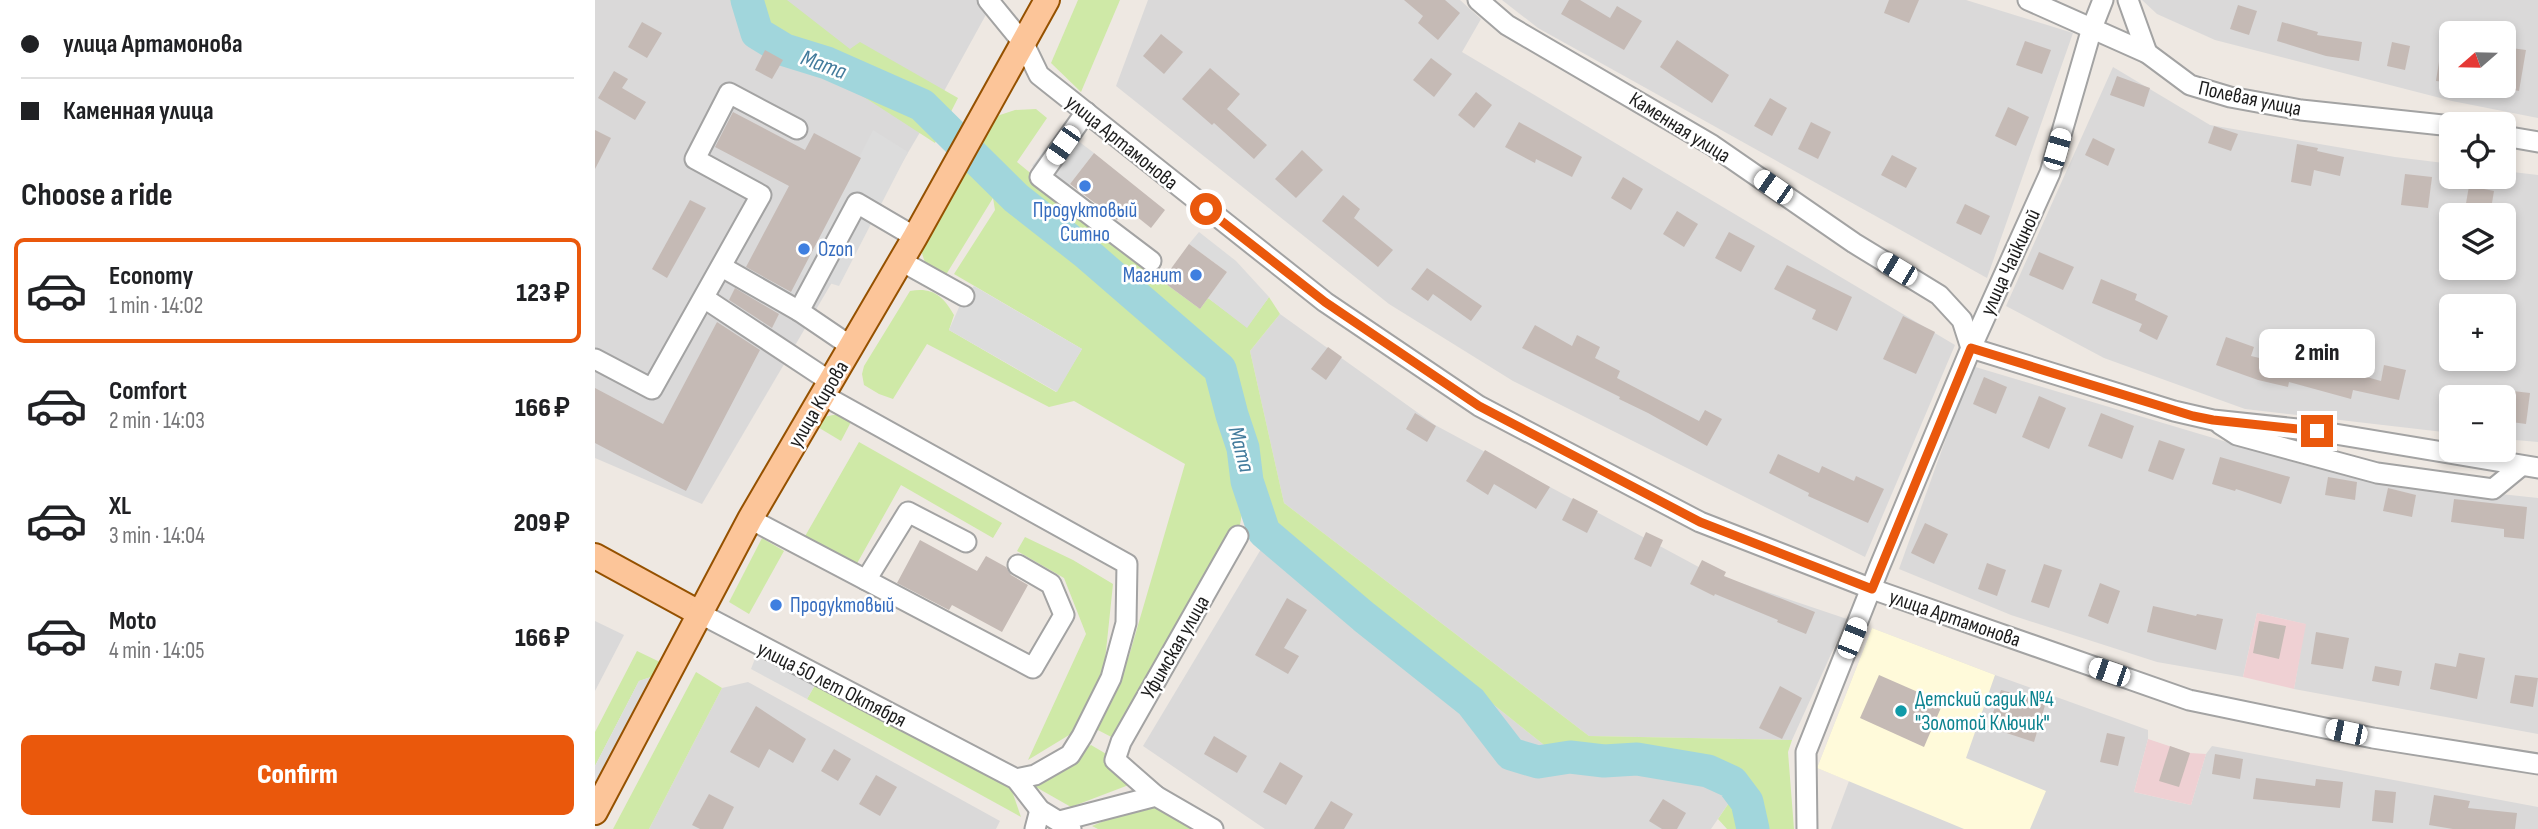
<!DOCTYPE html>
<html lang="en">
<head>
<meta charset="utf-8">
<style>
  body { margin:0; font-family:"Sofia Sans Condensed",sans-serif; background:#f6f6f6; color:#202124; height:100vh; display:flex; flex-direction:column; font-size:26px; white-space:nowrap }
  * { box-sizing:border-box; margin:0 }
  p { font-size:23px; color:#757577 }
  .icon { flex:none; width:38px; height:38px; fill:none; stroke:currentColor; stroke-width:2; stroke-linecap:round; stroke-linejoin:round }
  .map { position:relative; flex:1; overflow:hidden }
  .sheet { display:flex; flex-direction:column; background:#fff; width:595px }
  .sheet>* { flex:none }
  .guide { display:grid; align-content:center; height:154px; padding:0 21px; background:#fff }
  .needle { width:46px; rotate:250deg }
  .controls { position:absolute; left:1844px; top:21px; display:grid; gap:14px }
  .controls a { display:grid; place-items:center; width:77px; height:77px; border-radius:10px; background:#fff; box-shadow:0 4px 10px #0003; font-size:35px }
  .end { position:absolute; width:32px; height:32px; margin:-16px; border:9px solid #ea580c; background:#fff; box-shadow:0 0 0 4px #fff }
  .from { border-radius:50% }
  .bubble { position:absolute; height:49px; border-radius:10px; background:#fff; box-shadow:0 4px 10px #0003; font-size:23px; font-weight:800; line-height:49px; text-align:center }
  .car { position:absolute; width:21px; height:42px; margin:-21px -10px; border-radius:9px; box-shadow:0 0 5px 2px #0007; background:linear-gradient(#fff 24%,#345 0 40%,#fff 0 76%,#345 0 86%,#fff 0) }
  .guide b { display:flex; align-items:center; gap:24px; height:66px; font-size:26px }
  .guide b+b { border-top:2px solid #e0e0e0 }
  .guide i { width:18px; height:18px; background:#202124 }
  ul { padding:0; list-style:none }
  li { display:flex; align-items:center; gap:21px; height:105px; margin:0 14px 10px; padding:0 7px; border:4px solid transparent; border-radius:10px }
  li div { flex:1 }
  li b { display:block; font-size:26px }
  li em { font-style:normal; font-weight:800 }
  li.on { border-color:#ea580c }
  li>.icon { width:63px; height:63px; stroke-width:1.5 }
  h2 { padding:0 21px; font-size:32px; line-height:84px }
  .action { display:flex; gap:14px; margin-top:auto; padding:14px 21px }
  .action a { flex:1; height:80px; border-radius:10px; background:#ea580c; color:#fff; font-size:28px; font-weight:800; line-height:80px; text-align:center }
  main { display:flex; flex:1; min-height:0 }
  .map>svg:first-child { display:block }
  .residential { fill:#dad9d9; fill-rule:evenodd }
  .commercial { fill:#efd0d3 }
  .education { fill:#fffada }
  .grass { fill:#cfe9a7 }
  .parking { fill:#dcdcdc }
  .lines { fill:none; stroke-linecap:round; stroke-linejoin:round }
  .river { stroke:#a1d6dc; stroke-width:33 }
  .building { fill:#c5bab5 }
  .minor-casing { stroke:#a3a3a3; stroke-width:23 }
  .major-casing { stroke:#955100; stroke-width:28 }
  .minor { stroke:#fff; stroke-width:19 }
  .major { stroke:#fcc599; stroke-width:24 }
  .route { stroke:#ea580c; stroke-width:9 }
  .shop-dot { fill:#3f7fe0; stroke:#fff; stroke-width:2.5 }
  .culture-dot { fill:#0f9aa8; stroke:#fff; stroke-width:2.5 }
  .labels { text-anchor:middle; stroke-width:5; stroke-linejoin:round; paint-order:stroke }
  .street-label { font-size:21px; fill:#1c1c1c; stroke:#fff }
  .shop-label { font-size:21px; fill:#366cbe; stroke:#fff; text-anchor:start }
  .culture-label { font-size:21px; fill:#0d838f; stroke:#fff; text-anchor:start }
  .water-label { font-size:23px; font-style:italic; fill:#437b9c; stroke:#fff }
</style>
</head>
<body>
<main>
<section class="sheet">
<div class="guide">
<b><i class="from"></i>улица Артамонова</b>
<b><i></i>Каменная улица</b>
</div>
<h2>Choose a ride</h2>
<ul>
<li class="on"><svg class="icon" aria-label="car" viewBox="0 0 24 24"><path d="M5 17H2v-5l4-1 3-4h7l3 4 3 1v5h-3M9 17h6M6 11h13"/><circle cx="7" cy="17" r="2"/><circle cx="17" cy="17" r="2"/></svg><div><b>Economy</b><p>1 min · 14:02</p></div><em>123 ₽</em></li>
<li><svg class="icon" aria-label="car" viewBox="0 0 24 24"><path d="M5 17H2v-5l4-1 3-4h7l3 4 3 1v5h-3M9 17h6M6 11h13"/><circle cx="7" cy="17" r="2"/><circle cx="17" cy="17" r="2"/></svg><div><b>Comfort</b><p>2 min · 14:03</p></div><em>166 ₽</em></li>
<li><svg class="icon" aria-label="car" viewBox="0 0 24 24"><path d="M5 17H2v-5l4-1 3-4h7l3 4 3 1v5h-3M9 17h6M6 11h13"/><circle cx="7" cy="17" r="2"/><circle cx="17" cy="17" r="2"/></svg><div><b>XL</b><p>3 min · 14:04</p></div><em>209 ₽</em></li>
<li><svg class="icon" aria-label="car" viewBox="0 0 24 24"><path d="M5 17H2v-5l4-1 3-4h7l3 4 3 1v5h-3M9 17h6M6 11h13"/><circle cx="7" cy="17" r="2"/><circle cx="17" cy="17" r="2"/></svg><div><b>Moto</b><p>4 min · 14:05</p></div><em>166 ₽</em></li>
</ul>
<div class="action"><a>Confirm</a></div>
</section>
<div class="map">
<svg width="1943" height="829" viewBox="0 0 1943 829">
  <rect width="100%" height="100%" fill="#eee8e2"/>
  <g class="residential">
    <path d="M 0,0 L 399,0 L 348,93 L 107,504 L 0,458 Z"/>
    <path d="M 553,0 L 865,0 L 886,19 L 867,52 L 1360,345 L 1270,557 L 918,381 L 794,304 L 521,86 Z"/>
    <path d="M 907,0 L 1371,0 L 1478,33 L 1392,278 L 943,28 Z"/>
    <path d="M 1547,0 L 1943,0 L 1943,118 L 1857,101 L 1620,40 L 1562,14 ZM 1857,33 L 1909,33 L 1909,86 L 1857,86 Z"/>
    <path d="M 1518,67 L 1615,125 L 1800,157 L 1857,164 L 1857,177 L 1909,177 L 1909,171 L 1943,175 L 1943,442 L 1909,439 L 1909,397 L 1857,397 L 1857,433 L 1650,409 L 1509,358 L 1411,306 ZM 1857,215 L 1909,215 L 1909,268 L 1857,268 ZM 1857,306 L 1909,306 L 1909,359 L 1857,359 Z"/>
    <path d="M 685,314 L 840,425 L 1113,572 L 1252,619 L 1197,740 L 994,736 L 689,503 L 655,351 Z"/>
    <path d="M 1377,366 L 1709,465 L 1784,481 L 1943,498 L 1943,734 L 1699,689 L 1710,624 L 1662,613 L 1648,677 L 1562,662 L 1416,615 L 1304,569 Z"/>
    <path d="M 678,529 L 973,764 L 1116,778 L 1140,794 L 1116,829 L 670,829 L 548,746 Z"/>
    <path d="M 0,621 L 29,635 L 0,691 Z"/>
    <path d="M 1277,628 L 1400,675 L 1553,730 L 1553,739 L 1539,792 L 1596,805 L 1611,754 L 1617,746 L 1943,807 L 1943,829 L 1236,829 L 1254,781 L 1222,768 Z"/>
    <path d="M 153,682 L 405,821 L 401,829 L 54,829 L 127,688 Z"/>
  </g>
  <g class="commercial">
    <path d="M 1662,613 L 1711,624 L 1699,689 L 1648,677 Z"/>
    <path d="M 1553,739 L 1595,753 L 1611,754 L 1596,805 L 1539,792 Z"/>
  </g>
  <path class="education" d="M 1277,628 L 1400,675 L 1371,758 L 1451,791 L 1435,829 L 1369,829 L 1222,768 Z"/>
  <g class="grass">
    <path d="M 135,0 L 192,0 L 255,49 L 265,42 L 363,98 L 340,143 L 153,22 Z"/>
    <path d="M 483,0 L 525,0 L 486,92 L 456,63 Z"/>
    <path d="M 441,109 L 452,118 L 422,162 L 567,281 L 605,309 L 613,298 L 652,327 L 674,297 L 685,314 L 655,351 L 689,503 L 994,736 L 1197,740 L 1193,752 L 1199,829 L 1132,829 L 1123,819 L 1140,794 L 1116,778 L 973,764 L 678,529 L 648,508 L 643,536 L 526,742 L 499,728 L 534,656 L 590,464 L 479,401 L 454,407 L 332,344 L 298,399 L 284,394 L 269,385 L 267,374 L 269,366 L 315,291 C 338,287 348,296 359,315 L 354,330 L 461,392 L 487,349 L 359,274 L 400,210 L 398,198 L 349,278 L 331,266 L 325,247 L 402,116 L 420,110 Z"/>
    <path d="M 238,415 L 246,415 L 257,420 L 246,441 L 221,426 L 229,417 Z"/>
    <path d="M 264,442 L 407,523 L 398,538 L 306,485 L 260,567 L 209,538 Z"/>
    <path d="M 430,537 L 478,560 L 518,584 L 509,670 L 479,732 L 433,760 L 491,634 L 469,578 L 422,551 Z"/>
    <path d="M 167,538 L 189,551 L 154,614 L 134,602 Z"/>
    <path d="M 42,651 L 67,663 L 59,676 L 44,681 L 0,766 L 0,732 Z"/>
    <path d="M 101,672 L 127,688 L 54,829 L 18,829 Z"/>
    <path d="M 220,685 L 416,788 L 426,817 L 212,699 Z"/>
    <path d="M 496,745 L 552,778 L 476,807 L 439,786 Z"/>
    <path d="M 573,794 L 625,829 L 503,829 L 497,826 Z"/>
  </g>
  <g class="parking">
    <path d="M 466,128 L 499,153 L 469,192 L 437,166 Z"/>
    <path d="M 278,130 L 313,152 L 244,286 L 205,274 Z"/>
    <path d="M 604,232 L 641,261 L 674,297 L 652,328 L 613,298 L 632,272 L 594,244 Z"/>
    <path d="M 379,286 L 487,349 L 462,392 L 354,330 L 369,296 Z"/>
    <path d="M 161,656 L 220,685 L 212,699 L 156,669 Z"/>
    <path d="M 59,676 L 0,787 L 0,766 L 44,681 Z"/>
  </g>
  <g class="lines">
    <path class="river" d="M 152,0 L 162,33 L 190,50 L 232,63 L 327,105 L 421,198 L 491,253 L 625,369 L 637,415 L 648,448 L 652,481 L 669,532 L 769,617 L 876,702 L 916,754 L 943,762 L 975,757 L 1009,761 L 1042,759 L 1113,771 L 1137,782 L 1152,802 L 1158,829"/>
  </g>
  <g class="building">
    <path d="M 809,0 L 850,0 L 865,13 L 843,40 L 823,23 L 828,16 Z"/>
    <path d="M 974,0 L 985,0 L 1015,18 L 1022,6 L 1047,21 L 1029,50 L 966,14 Z"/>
    <path d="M 1294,0 L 1324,0 L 1314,23 L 1289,13 Z"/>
    <path d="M 1643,5 L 1662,11 L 1654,35 L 1635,29 Z"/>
    <path d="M 47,22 L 67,33 L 52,58 L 33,47 Z"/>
    <path d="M 1687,22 L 1723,32 L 1722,35 L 1767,42 L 1764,61 L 1731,56 L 1682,41 Z"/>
    <path d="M 566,34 L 588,52 L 569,74 L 548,56 Z"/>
    <path d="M 1848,36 L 1857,36 L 1857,83 L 1841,81 Z"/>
    <path d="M 1082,40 L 1134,75 L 1117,103 L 1065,67 Z"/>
    <path d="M 1430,41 L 1456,50 L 1447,74 L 1421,65 Z"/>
    <path d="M 1797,42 L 1815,46 L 1810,70 L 1792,66 Z"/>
    <path d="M 1909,47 L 1931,50 L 1924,91 L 1909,88 Z"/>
    <path d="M 170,50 L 188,60 L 177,79 L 160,70 Z"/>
    <path d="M 836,58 L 857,74 L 839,97 L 818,80 Z"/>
    <path d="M 615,68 L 645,94 L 632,109 L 672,145 L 659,159 L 619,123 L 617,125 L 587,99 Z"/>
    <path d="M 19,71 L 33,79 L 27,88 L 51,102 L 40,120 L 3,98 Z"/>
    <path d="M 1522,76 L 1555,88 L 1549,107 L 1515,95 Z"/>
    <path d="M 881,92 L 897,105 L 879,128 L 863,115 Z"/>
    <path d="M 1175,98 L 1192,108 L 1177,136 L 1159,126 Z"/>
    <path d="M 1413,107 L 1434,117 L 1421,146 L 1400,136 Z"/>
    <path d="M 138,112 L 210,150 L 219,133 L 266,158 L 196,292 L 151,267 L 194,186 L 120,147 Z"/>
    <path d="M 924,122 L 987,157 L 977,177 L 941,159 L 940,163 L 910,147 Z"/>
    <path d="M 1216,122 L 1236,132 L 1223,159 L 1203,149 Z"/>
    <path d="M 1619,126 L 1643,134 L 1636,151 L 1613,143 Z"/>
    <path d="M 0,130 L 16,138 L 0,169 Z"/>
    <path d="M 1498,138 L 1520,149 L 1513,166 L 1490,155 Z"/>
    <path d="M 1702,144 L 1723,148 L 1722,151 L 1749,157 L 1745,176 L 1719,170 L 1716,186 L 1696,182 Z"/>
    <path d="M 707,150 L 728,170 L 701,198 L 680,179 Z"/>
    <path d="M 499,153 L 570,210 L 556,228 L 531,208 L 522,220 L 475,184 Z"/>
    <path d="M 1297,155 L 1322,168 L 1311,188 L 1286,175 Z"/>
    <path d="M 1810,174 L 1837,177 L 1833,208 L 1806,205 Z"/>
    <path d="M 1028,177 L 1048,189 L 1036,210 L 1016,198 Z"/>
    <path d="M 1874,186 L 1899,191 L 1895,215 L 1869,215 Z"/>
    <path d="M 748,195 L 765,209 L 759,218 L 798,250 L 783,267 L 727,221 Z"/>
    <path d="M 95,200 L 111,208 L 72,278 L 57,269 Z"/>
    <path d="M 1370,204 L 1395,216 L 1386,235 L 1361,223 Z"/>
    <path d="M 1082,211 L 1103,224 L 1089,247 L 1068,234 Z"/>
    <path d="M 1134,232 L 1160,246 L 1146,272 L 1120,258 Z"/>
    <path d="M 594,244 L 632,272 L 605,309 L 567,281 Z"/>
    <path d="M 1444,252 L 1479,267 L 1468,290 L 1434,275 Z"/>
    <path d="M 1192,265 L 1257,297 L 1242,331 L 1217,319 L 1221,310 L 1179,289 Z"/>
    <path d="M 832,268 L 887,306 L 876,321 L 838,294 L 833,301 L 816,289 Z"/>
    <path d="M 1506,279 L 1542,294 L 1540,300 L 1573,316 L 1562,340 L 1544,331 L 1547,324 L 1497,303 Z"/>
    <path d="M 140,288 L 184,314 L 177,328 L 134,300 Z"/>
    <path d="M 1308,316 L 1340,332 L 1321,374 L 1288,359 Z"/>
    <path d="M 122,322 L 165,350 L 91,491 L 0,443 L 0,388 L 68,424 Z"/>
    <path d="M 940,325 L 977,346 L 982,335 L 1005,347 L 1000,358 L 1025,371 L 1022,378 L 1104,421 L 1110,410 L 1127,419 L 1112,446 L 1053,413 L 1024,399 L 1025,397 L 927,348 Z"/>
    <path d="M 1631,337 L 1659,347 L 1656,356 L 1723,372 L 1725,364 L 1786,381 L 1789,365 L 1811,370 L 1804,400 L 1758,390 L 1756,399 L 1694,382 L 1693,387 L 1663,380 L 1621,365 Z"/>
    <path d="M 733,347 L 747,357 L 731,380 L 716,369 Z"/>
    <path d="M 1389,377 L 1412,387 L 1401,414 L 1378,404 Z"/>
    <path d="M 1909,390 L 1935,393 L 1931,424 L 1909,421 Z"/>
    <path d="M 1444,396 L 1471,408 L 1454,449 L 1427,437 Z"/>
    <path d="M 820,413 L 841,426 L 832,442 L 811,429 Z"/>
    <path d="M 1506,413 L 1539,426 L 1527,459 L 1493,446 Z"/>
    <path d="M 1564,440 L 1590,449 L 1578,480 L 1553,471 Z"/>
    <path d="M 890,450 L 955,487 L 941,509 L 899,484 L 893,495 L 871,481 Z"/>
    <path d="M 1183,454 L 1224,473 L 1227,466 L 1259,481 L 1261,476 L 1289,489 L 1273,523 L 1213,496 L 1214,493 L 1174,473 Z"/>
    <path d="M 1625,457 L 1695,477 L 1686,504 L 1641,489 L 1640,491 L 1617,484 Z"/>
    <path d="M 1733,477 L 1762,482 L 1760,500 L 1730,495 Z"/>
    <path d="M 1793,488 L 1821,495 L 1817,517 L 1788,511 Z"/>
    <path d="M 978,498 L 1003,511 L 992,533 L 967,520 Z"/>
    <path d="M 1859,499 L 1932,507 L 1929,539 L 1909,537 L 1909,529 L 1856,522 Z"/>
    <path d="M 1330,523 L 1353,534 L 1339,564 L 1316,553 Z"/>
    <path d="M 1051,532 L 1068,540 L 1056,567 L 1039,559 Z"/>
    <path d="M 325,540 L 382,571 L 391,556 L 411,567 L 416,575 L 433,585 L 407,632 L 357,605 L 354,610 L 302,583 Z"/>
    <path d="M 1107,560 L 1131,572 L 1129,576 L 1220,612 L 1211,634 L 1182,622 L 1183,620 L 1120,594 L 1119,596 L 1095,584 Z"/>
    <path d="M 1392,563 L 1411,570 L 1402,596 L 1383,589 Z"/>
    <path d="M 1449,564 L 1467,570 L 1454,608 L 1436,602 Z"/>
    <path d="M 1505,583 L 1525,591 L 1513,624 L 1493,616 Z"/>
    <path d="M 692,598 L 712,610 L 689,648 L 704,656 L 693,674 L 660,655 Z"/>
    <path d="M 1558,606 L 1601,616 L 1602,614 L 1628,619 L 1621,650 L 1552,632 Z"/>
    <path d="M 1664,621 L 1691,626 L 1684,659 L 1658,653 Z"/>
    <path d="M 1721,632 L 1754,638 L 1748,669 L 1716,664 Z"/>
    <path d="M 1864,653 L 1890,658 L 1882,699 L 1835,689 L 1840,663 L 1861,667 Z"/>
    <path d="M 1780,666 L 1807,671 L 1804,686 L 1777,681 Z"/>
    <path d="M 1284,675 L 1348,703 L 1329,747 L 1265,718 Z"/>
    <path d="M 1920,675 L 1943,678 L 1938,707 L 1915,703 Z"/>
    <path d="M 1185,686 L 1207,698 L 1187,739 L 1164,728 Z"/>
    <path d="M 1406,690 L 1451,702 L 1439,742 L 1393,727 Z"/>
    <path d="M 161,706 L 211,739 L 198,763 L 174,749 L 164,768 L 135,752 Z"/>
    <path d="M 1512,733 L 1530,737 L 1523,766 L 1505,762 Z"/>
    <path d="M 619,736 L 652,756 L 642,773 L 609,754 Z"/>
    <path d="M 1575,746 L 1595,753 L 1584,787 L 1564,781 Z"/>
    <path d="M 239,749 L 256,759 L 243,781 L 226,771 Z"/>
    <path d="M 1620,754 L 1648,759 L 1645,779 L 1617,774 Z"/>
    <path d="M 685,762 L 708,776 L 691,805 L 668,792 Z"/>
    <path d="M 281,775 L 302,787 L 285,816 L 264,804 Z"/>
    <path d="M 1661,778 L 1720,786 L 1721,779 L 1748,782 L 1745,808 L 1658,799 Z"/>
    <path d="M 1780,790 L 1801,792 L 1798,823 L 1777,821 Z"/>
    <path d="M 114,794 L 139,807 L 128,829 L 105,829 L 97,825 Z"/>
    <path d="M 1839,795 L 1875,801 L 1873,808 L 1922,813 L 1920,829 L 1858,829 L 1834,825 Z"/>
    <path d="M 1068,799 L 1091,813 L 1082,829 L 1067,829 L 1054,821 Z"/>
    <path d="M 736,801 L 758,814 L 749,829 L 719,829 Z"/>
  </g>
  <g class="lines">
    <g class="minor-casing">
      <g id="minor">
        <path d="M 393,0 L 429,44 L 444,75 L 730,302 L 884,406 L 1105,522 L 1277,589 L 1594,700 L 1778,738 L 1943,764"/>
        <path d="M 883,0 L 912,25 L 1117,145 L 1259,243 L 1344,295 L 1367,320 L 1376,348 L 1579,411 L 1618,420 L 1722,431 L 1943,468"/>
        <path d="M 1433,0 L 1552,53 L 1595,85 L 1635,97 L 1706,110 L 1857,126"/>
        <path d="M 1533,0 L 1552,53"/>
        <path d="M 491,112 L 445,177 L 556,261"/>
        <path d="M 1909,136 L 1943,142"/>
        <path d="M 306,261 L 369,296"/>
        <path d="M 127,267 L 204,311 L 257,347"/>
        <path d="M 109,298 L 236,382"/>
        <path d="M 204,311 L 262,203 L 320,237"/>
        <path d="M 0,359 L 57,389 L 166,195 L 100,159 L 134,93 L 202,129"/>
        <path d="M 228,395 L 532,564 L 531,623 L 516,678 L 487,736 L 475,755 L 440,775 L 421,779"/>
        <path d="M 1625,424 L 1642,435 L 1782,473 L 1898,489 L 1926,466"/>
        <path d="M 155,519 L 438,668 L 469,615 L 456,584 L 423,565"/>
        <path d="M 271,580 L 313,512 L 371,542"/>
        <path d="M 104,613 L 421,779 L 445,810 L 476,829"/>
        <path d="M 561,796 L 520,760 L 526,742 L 643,536"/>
        <path d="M 465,821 L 561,796 L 618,829"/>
        <path d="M 440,829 L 445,810"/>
        <path d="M 1212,829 L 1211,752 L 1284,568 L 1376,348 L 1455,173 L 1497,28 L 1508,0"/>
      </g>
    </g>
    <g class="major-casing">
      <g id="major">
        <path d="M 0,556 L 104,613"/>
        <path d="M 0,812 L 155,519 L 320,237 L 452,0"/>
      </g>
    </g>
    <use href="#minor" class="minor"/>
    <use href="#major" class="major"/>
  </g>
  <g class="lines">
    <path class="route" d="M 611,209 L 730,302 L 884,406 L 1105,522 L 1277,589 L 1376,348 L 1598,416 L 1618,420 L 1722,431"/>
  </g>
  <g class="shop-dot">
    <circle cx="490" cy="186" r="7"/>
    <circle cx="209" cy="249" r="7"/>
    <circle cx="601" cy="275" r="7"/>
    <circle cx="181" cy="605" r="7"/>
  </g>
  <circle class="culture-dot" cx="1306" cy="711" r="7"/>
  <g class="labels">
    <g class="street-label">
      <text transform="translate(1655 98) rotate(12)" y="7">Полевая улица</text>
      <text transform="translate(1085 127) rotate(32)" y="7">Каменная улица</text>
      <text transform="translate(527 142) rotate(39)" y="7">улица Артамонова</text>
      <text transform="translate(1415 262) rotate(-65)" y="7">улица Чайкиной</text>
      <text transform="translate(223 404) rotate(-59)" y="7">улица Кирова</text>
      <text transform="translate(1360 618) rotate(19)" y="7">улица Артамонова</text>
      <text transform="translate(580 647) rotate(-60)" y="7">Уфимская улица</text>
      <text transform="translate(237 684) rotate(27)" y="7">улица 50 лет Октября</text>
    </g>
    <g class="shop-label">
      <text x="490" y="217" text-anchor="middle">Продуктовый<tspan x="490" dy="24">Ситно</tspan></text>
      <text x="223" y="256">Ozon</text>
      <text x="587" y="282" text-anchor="end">Магнит</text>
      <text x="195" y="612">Продуктовый</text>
    </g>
    <g class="culture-label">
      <text x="1320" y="706">Детский садик №4<tspan x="1320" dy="24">"Золотой Ключик"</tspan></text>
    </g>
    <g class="water-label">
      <text transform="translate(229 64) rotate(20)" y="8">Мата</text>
      <text transform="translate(647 449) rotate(75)" y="8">Мата</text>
    </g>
  </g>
</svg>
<div class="controls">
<a><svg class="needle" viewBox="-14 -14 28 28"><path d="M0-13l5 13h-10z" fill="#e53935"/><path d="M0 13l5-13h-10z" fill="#757577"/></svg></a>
<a><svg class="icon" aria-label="locate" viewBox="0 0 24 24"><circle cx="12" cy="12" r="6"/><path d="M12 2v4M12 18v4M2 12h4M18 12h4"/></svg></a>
<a><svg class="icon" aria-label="layers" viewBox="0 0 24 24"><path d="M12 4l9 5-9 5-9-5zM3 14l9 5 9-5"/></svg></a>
<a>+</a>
<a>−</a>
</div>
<i class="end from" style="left:611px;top:209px"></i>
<i class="end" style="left:1722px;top:431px"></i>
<div class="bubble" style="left:1664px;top:329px;width:116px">2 min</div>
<i class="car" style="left:468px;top:145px;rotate:215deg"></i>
<i class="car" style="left:1462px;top:149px;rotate:16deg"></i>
<i class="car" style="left:1178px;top:187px;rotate:305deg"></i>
<i class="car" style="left:1302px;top:269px;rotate:301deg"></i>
<i class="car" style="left:1257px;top:638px;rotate:22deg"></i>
<i class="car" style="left:1514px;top:672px;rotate:289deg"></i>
<i class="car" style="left:1751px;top:732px;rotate:282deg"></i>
</div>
</main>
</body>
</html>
